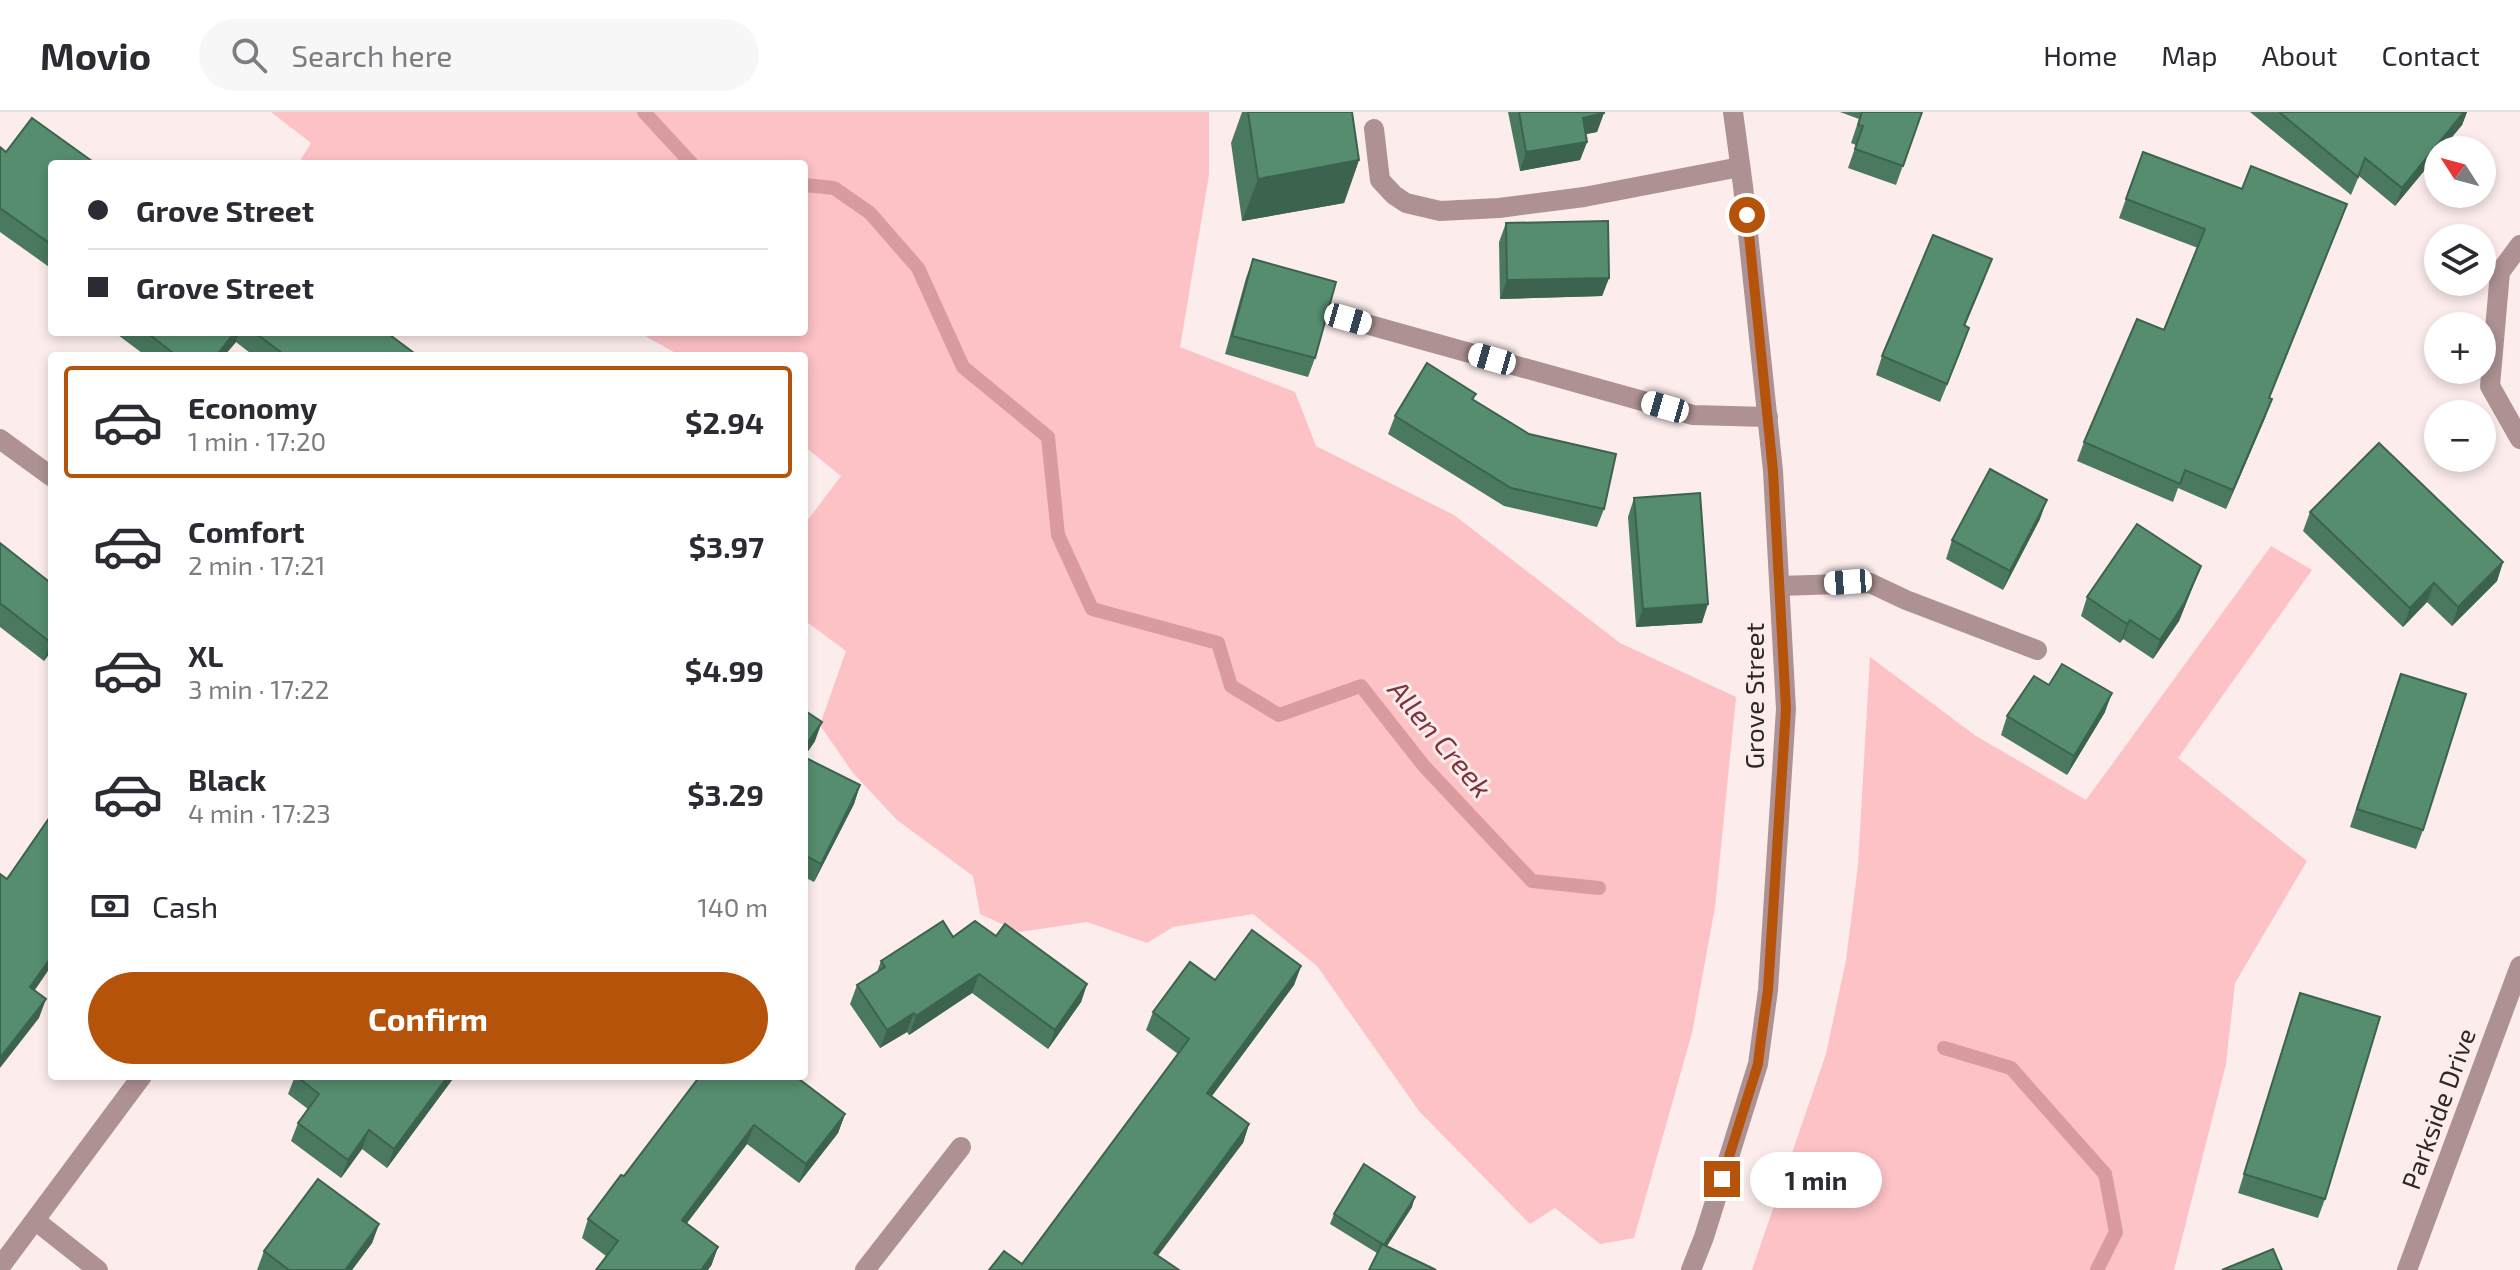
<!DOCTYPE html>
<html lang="en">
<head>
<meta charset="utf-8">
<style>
  body { margin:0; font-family:"Exo 2",sans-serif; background:#f7f7f7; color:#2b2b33; height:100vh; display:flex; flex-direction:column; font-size:30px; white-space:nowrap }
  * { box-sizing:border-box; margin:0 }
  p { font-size:26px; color:#7c7c81 }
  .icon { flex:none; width:44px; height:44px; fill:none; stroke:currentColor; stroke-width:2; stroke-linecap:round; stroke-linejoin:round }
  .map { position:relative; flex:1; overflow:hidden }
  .panel { position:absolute; left:48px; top:240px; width:760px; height:728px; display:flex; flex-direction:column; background:#fff; border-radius:8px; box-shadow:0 4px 12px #0003 }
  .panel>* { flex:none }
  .guide { position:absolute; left:48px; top:48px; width:760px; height:176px; border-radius:8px; box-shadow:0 4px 12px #0003; display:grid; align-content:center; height:176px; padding:0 40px; background:#fff }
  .needle { width:52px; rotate:306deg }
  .tools { position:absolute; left:2424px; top:24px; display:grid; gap:16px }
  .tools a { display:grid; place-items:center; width:72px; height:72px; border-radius:50%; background:#fff; box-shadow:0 4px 12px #0003; font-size:40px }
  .end { position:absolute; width:36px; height:36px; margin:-18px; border:10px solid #b45309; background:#fff; box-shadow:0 0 0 4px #fff }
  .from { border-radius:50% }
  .bubble { position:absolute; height:56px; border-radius:28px; background:#fff; box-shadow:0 4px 12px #0003; font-size:26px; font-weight:700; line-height:56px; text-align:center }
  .car { position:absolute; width:24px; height:48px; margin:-24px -12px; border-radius:10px; box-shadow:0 0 6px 2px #0007; background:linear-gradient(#fff 24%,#345 0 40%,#fff 0 76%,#345 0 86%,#fff 0) }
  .guide b { display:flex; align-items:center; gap:28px; height:76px; font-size:30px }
  .guide b+b { border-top:2px solid #e1e1e2 }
  .guide i { width:20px; height:20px; background:#2b2b33 }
  ul { padding:14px 0 0; list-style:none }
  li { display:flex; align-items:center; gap:24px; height:112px; margin:0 16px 12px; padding:0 24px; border:4px solid transparent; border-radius:8px }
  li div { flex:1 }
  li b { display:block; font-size:30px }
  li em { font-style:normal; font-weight:700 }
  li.active { border-color:#b45309 }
  li>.icon { width:72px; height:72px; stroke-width:1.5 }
  .pay { display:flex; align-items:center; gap:20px; height:88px; padding:0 40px; font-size:30px }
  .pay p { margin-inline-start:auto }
  .action { display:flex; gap:16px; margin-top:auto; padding:16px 40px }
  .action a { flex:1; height:92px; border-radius:48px; background:#b45309; color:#fff; font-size:32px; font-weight:700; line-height:92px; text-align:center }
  header { display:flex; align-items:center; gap:48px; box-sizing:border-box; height:112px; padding:0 40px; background:#fff; border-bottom:2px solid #e1e1e2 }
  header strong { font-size:38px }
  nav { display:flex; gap:44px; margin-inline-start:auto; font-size:28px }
  .search { width:560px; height:72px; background:#f7f7f7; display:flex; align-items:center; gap:20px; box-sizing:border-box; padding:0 28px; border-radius:44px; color:#7c7c81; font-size:30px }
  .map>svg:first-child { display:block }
  .green { fill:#fcc2c6 }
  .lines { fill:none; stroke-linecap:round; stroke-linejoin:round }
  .stream { stroke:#d99b9f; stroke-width:14 }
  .minor { stroke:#ad9193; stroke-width:20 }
  .wall { fill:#4a795f }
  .shaded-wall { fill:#3c634e }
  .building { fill:#568d6f; stroke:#3c634e; stroke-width:2 }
  .route { stroke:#b45309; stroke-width:10 }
  .labels { text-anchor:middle; stroke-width:6; stroke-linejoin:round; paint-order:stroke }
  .street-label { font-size:26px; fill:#2d2727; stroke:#fcecec }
  .water-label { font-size:28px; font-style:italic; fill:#7e333d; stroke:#fcecec }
</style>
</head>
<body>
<header>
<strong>Movio</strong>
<div class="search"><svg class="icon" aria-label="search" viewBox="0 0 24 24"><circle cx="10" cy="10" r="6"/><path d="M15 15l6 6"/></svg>Search here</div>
<nav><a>Home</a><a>Map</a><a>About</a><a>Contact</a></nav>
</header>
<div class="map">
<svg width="2520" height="1158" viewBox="0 0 2520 1158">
  <rect width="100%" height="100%" fill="#fcecec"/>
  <g class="green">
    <path d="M 271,0 L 1209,0 L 1209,63 L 1180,235 L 1295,280 L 1316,334 L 1454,403 L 1620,531 L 1736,585 L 1715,795 L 1692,921 L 1634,1126 L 1600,1132 L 1555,1096 L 1530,1112 L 1419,999 L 1317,854 L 1253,802 L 1173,815 L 1147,831 L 1087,810 L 1019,820 L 980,802 L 973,764 L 897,708 L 853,661 L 820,613 L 846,539 L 804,508 L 804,413 L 841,364 L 804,334 L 804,244 L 681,244 L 638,220 L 804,220 L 804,52 L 298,52 L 311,31 Z"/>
    <path d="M 2271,434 L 2312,458 L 2178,646 L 2307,749 L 2235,871 L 2226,952 L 2174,1158 L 1752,1158 L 1826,942 L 1846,848 L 1858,753 L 1870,545 L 1976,624 L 2086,688 Z"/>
  </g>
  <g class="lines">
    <g class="stream">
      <path d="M 644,0 L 692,52"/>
      <path d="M 804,73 L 834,76 L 870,101 L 918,156 L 963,255 L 1048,325 L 1058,423 L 1092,497 L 1218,531 L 1231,574 L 1279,603 L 1361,574 L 1424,654 L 1532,769 L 1599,776"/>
      <path d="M 1944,936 L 2011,956 L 2105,1062 L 2116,1120 L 2097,1158"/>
    </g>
    <g class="minor">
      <path d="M 1374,17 L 1380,68 L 1394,83 L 1406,91 L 1440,99 L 1499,96 L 1584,85 L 1740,55"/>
      <path d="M 2520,133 L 2500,160 L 2490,274 L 2520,327"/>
      <path d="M 1348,207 L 1693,303 L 1768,305"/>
      <path d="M 0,327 L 52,365"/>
      <path d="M 1780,474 L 1870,471 L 1906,488 L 2037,538"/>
      <path d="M 36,1109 L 98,1158"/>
      <path d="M 0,1155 L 142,964"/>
      <path d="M 865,1158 L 961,1035"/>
      <path d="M 1691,1158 L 1704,1125 L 1758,952 L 1768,878 L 1786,597 L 1773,359 L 1743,74 L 1733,0"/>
      <path d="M 2407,1158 L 2520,854"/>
    </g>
  </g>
  <g class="wall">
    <path d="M 1242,0 L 1352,0 L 1359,48 L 1344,91 L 1242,109 L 1231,31 Z"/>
    <path d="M 1508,0 L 1605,0 L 1604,0 L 1597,20 L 1586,22 L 1587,30 L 1580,48 L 1520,59 Z"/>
    <path d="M 1840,0 L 1922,0 L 1896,73 L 1848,56 L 1856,33 L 1851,31 L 1859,7 Z"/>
    <path d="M 2250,0 L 2467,0 L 2462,13 L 2395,94 L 2359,64 L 2351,83 Z"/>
    <path d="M 0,35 L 6,40 L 52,52 L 52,157 L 0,120 Z"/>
    <path d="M 2143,40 L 2242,77 L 2347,92 L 2269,286 L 2272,287 L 2265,306 L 2226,397 L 2178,376 L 2173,390 L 2077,349 L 2084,330 L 2164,218 L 2198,136 L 2119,106 Z"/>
    <path d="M 1506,111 L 1609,166 L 1602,184 L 1500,187 L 1499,130 Z"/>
    <path d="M 1253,147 L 1315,246 L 1308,265 L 1225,242 L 1246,166 Z"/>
    <path d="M 1985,166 L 1965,214 L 1963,234 L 1940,290 L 1876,263 L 1882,244 Z"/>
    <path d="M 114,220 L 386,220 L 418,244 L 254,244 L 236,230 L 224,244 L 146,244 Z"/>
    <path d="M 1476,282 L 1473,288 L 1604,397 L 1597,415 L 1504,394 L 1388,322 L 1395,304 Z"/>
    <path d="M 1634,386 L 1702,511 L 1636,515 L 1628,405 Z"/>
    <path d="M 2310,400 L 2503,450 L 2497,469 L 2452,514 L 2427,490 L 2403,515 L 2303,419 Z"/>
    <path d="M 2040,407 L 2003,478 L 1946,447 L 1952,428 Z"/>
    <path d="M 0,431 L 52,472 L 52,538 L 44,549 L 0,515 Z"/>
    <path d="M 2201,454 L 2179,509 L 2153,547 L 2123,527 L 2120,531 L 2081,504 L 2087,485 Z"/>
    <path d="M 2400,562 L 2423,718 L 2416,737 L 2350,715 Z"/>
    <path d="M 2049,573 L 2105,600 L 2067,663 L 2001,623 L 2007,604 Z"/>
    <path d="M 804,598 L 815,629 L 804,645 L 860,673 L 854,692 L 814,770 L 804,765 Z"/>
    <path d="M 996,824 L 1087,872 L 1081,890 L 1048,937 L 972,881 L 909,923 L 907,920 L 880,936 L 850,892 L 857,873 L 877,860 L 881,849 L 953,825 Z"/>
    <path d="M 1301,854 L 1294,873 L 1212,984 L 1249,1012 L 1243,1031 L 1022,1152 L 1178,942 L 1146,918 L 1153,900 L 1215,868 Z"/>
    <path d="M 2300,881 L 2325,1087 L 2318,1106 L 2238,1081 Z"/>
    <path d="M 295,964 L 453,964 L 452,968 L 387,1056 L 362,1037 L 341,1066 L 291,1029 L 298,1011 L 308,997 L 288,982 Z"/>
    <path d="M 700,964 L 845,1002 L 838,1021 L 799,1071 L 747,1032 L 686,1112 L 718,1135 L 711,1154 L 606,1144 L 582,1126 L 588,1107 L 624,1064 Z"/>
    <path d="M 1412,1095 L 1387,1134 L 1377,1141 L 1330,1112 L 1334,1102 Z"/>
    <path d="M 379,1112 L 372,1131 L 352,1158 L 257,1158 L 264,1139 Z"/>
  </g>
  <g class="shaded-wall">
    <path d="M 2464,0 L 2467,0 L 2462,13 L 2441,38 L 2438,38 L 2438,42 L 2395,94 L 2402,76 Z"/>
    <path d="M 1604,1 L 1597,20 L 1576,24 L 1583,6 Z"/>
    <path d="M 1587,30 L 1580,48 L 1520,59 L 1526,40 Z"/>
    <path d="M 1359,48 L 1344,91 L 1242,109 L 1258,67 Z"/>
    <path d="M 1609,166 L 1602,184 L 1500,187 L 1507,168 Z"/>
    <path d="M 235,220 L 239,220 L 236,230 L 224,244 L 216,244 Z"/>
    <path d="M 2272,287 L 2265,306 L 2226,397 L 2233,378 Z"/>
    <path d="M 2047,388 L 2040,407 L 2003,478 L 2010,459 Z"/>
    <path d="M 2503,450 L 2497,469 L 2452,514 L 2458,495 Z"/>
    <path d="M 2201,454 L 2179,509 L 2153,547 L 2160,528 Z"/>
    <path d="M 2434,471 L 2427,490 L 2403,515 L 2410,496 Z"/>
    <path d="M 1708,492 L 1702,511 L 1636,515 L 1643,497 Z"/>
    <path d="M 2130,508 L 2123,527 L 2120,531 L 2127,512 Z"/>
    <path d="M 52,528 L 52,538 L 44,549 L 50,530 Z"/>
    <path d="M 2112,581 L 2105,600 L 2067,663 L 2074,644 Z"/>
    <path d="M 822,610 L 815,629 L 804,645 L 804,636 Z"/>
    <path d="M 860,673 L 854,692 L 814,770 L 821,752 Z"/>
    <path d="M 52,844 L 52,853 L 24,894 L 30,875 Z"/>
    <path d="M 1301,854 L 1294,873 L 1200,1000 L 1207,981 Z"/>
    <path d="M 979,862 L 972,881 L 909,923 L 916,904 Z"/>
    <path d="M 1087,872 L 1081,890 L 1048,937 L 1055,918 Z"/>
    <path d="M 46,887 L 39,906 L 0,956 L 0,946 Z"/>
    <path d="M 914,901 L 907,920 L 880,936 L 887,918 Z"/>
    <path d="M 448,964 L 453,964 L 452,968 L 387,1056 L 394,1037 Z"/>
    <path d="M 845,1002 L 838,1021 L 799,1071 L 806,1052 Z"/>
    <path d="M 1249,1012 L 1243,1031 L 1147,1158 L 1154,1141 Z"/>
    <path d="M 754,1013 L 747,1032 L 675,1127 L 682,1108 Z"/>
    <path d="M 369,1018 L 362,1037 L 341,1066 L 348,1048 Z"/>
    <path d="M 1415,1085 L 1412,1095 L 1381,1143 L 1384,1133 Z"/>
    <path d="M 379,1112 L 372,1131 L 352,1158 L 345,1158 Z"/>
    <path d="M 718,1135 L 711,1154 L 708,1158 L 701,1158 Z"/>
  </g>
  <g class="building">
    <path d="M 1248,0 L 1352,0 L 1359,48 L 1258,67 Z"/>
    <path d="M 1519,0 L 1604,0 L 1604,1 L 1583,6 L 1587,30 L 1526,40 Z"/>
    <path d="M 1862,0 L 1922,0 L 1903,54 L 1855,37 L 1863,14 L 1858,13 Z"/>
    <path d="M 2279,0 L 2464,0 L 2402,76 L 2365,46 L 2358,65 Z"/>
    <path d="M 32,6 L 96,52 L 52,52 L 52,133 L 0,96 L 0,35 L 6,40 Z"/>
    <path d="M 2143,40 L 2242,77 L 2251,54 L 2347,92 L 2269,286 L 2272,287 L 2233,378 L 2185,358 L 2180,372 L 2084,330 L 2137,207 L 2164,218 L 2205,117 L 2126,87 Z"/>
    <path d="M 1608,109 L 1609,166 L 1507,168 L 1506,111 Z"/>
    <path d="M 1933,123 L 1992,147 L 1964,213 L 1969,216 L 1947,272 L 1882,244 Z"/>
    <path d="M 1253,147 L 1336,170 L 1315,246 L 1232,224 Z"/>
    <path d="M 146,220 L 235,220 L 216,244 L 177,244 Z"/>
    <path d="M 254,220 L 386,220 L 418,244 L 286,244 Z"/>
    <path d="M 1427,251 L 1476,282 L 1472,287 L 1529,322 L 1616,342 L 1604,397 L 1511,376 L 1395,304 Z"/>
    <path d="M 2379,331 L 2503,450 L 2458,495 L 2434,471 L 2410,496 L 2310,400 Z"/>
    <path d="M 1990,357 L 2047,388 L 2010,459 L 1952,428 Z"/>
    <path d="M 1700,381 L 1708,492 L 1643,497 L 1634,386 Z"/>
    <path d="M 2137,412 L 2201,454 L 2185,490 L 2160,528 L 2130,508 L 2127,512 L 2087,485 Z"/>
    <path d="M 0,431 L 52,472 L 52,528 L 50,530 L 0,491 Z"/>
    <path d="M 2062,552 L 2112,581 L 2074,644 L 2007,604 L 2034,564 L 2049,573 Z"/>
    <path d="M 2401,562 L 2466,582 L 2423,718 L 2357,697 Z"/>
    <path d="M 804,598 L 822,610 L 804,636 Z"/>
    <path d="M 804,645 L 860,673 L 821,752 L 804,743 Z"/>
    <path d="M 52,702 L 52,844 L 30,875 L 46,887 L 0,946 L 0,762 L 7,767 Z"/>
    <path d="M 943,809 L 953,825 L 975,809 L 996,824 L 1005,812 L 1087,872 L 1055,918 L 979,862 L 916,904 L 914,901 L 887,918 L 857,873 L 885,855 L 881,849 Z"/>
    <path d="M 1252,818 L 1301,854 L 1207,981 L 1249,1012 L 1154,1141 L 1179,1158 L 989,1158 L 1004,1139 L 1022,1152 L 1189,927 L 1153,900 L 1190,850 L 1215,868 Z"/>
    <path d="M 2300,881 L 2380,905 L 2325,1087 L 2244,1062 Z"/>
    <path d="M 296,964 L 448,964 L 394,1037 L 369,1018 L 348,1048 L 298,1011 L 319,982 Z"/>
    <path d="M 700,964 L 795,964 L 845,1002 L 806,1052 L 754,1013 L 682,1108 L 718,1135 L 701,1158 L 596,1158 L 618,1129 L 588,1107 L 621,1063 L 624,1064 Z"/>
    <path d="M 1364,1052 L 1415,1085 L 1384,1133 L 1334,1102 Z"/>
    <path d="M 318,1067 L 379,1112 L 345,1158 L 289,1158 L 264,1139 Z"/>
    <path d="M 1382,1132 L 1436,1158 L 1369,1158 Z"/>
    <path d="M 2273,1137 L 2282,1158 L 2222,1158 Z"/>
  </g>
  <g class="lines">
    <path class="route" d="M 1722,1067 L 1758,952 L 1761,927 L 1768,878 L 1786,597 L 1773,359 L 1747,103"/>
  </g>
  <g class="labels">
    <g class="street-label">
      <text transform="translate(1755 584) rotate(-90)" y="9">Grove Street</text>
      <text transform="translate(2439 997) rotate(-70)" y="9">Parkside Drive</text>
    </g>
    <g class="water-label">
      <text transform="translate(1440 627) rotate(50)" y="10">Allen Creek</text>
    </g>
  </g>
</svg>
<div class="tools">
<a><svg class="needle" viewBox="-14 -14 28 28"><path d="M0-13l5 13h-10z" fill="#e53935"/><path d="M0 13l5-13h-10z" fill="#7c7c81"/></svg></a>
<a><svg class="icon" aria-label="layers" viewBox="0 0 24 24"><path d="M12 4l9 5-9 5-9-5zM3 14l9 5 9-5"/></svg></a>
<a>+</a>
<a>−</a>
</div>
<i class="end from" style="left:1747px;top:103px"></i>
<i class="end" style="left:1722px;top:1067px"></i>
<div class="bubble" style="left:1750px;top:1040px;width:132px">1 min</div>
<i class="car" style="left:1348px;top:207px;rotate:106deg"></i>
<i class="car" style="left:1492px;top:247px;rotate:286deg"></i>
<i class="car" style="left:1665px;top:295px;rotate:286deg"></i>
<i class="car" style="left:1848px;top:470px;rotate:266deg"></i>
<div class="guide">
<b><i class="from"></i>Grove Street</b>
<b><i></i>Grove Street</b>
</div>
<section class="panel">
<ul>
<li class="active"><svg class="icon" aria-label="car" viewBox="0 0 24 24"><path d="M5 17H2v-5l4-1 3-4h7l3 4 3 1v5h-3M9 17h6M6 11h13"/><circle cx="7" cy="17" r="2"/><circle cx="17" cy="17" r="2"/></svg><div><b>Economy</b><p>1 min · 17:20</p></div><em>$2.94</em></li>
<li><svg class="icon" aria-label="car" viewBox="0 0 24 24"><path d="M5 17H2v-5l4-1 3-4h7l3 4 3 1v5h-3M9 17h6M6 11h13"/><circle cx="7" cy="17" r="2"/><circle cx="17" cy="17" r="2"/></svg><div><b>Comfort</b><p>2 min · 17:21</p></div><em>$3.97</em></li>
<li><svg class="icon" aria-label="car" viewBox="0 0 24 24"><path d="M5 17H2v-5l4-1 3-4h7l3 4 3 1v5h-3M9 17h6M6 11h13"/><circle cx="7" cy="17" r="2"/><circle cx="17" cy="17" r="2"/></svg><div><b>XL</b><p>3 min · 17:22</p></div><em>$4.99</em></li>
<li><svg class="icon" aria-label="car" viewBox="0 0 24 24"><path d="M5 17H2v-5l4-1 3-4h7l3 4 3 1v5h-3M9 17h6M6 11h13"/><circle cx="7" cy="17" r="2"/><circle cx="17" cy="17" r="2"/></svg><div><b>Black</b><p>4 min · 17:23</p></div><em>$3.29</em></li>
</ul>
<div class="pay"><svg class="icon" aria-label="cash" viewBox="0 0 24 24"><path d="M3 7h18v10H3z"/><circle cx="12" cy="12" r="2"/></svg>Cash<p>140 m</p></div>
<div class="action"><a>Confirm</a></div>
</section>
</div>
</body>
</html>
